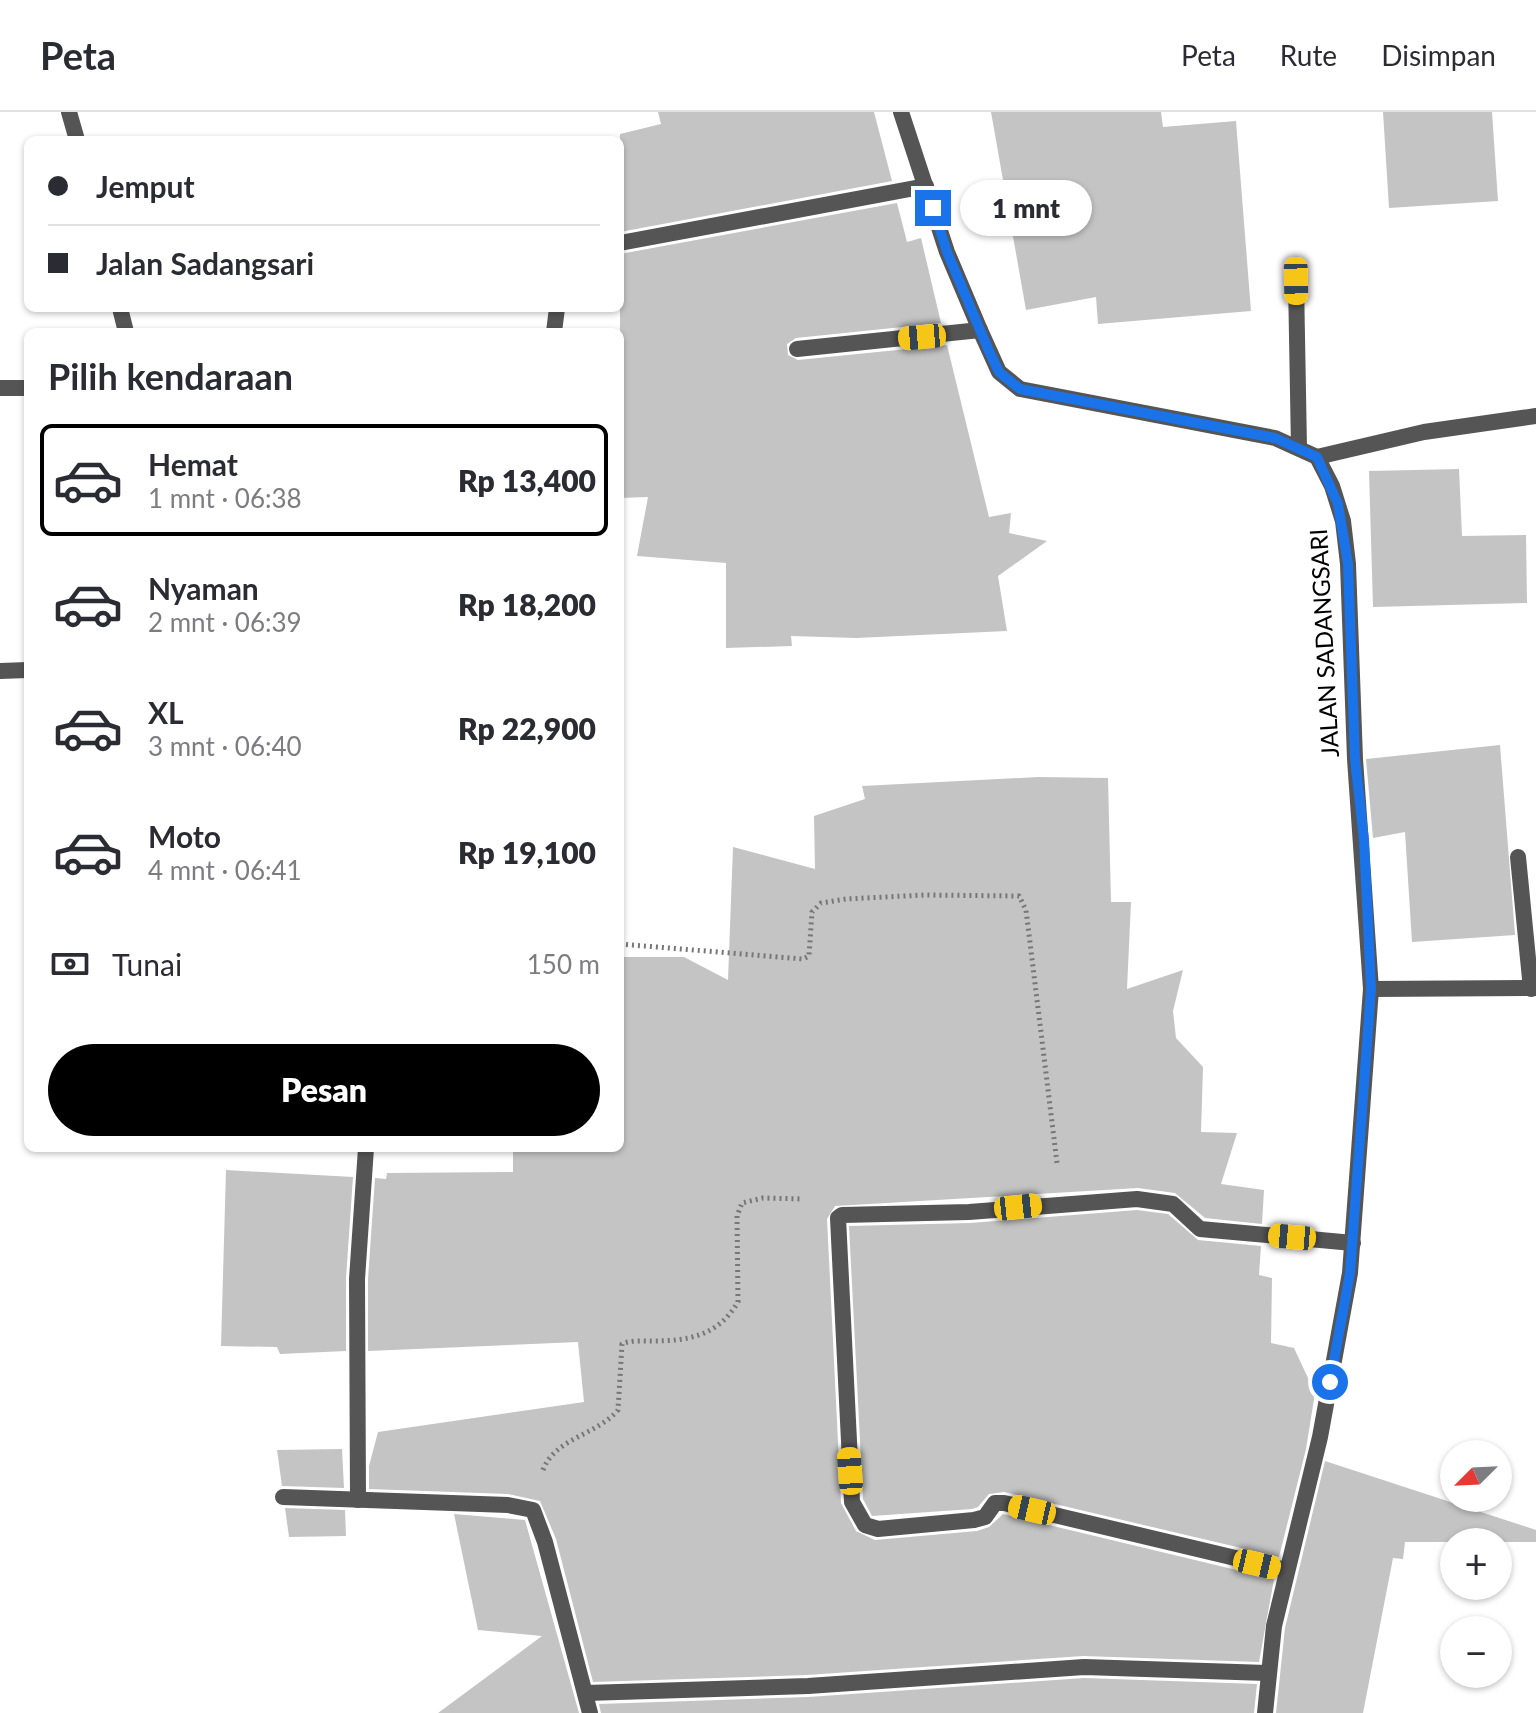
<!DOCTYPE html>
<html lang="id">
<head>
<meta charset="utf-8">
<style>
  body { margin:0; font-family:Lato,sans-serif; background:#f2f2f3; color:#2b2b33; height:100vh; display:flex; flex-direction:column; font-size:30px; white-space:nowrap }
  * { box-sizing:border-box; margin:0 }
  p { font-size:26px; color:#7c7c81 }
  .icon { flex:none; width:44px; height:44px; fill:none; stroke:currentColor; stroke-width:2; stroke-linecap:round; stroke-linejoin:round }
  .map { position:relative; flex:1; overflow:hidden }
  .details { position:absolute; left:24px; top:216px; width:600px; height:824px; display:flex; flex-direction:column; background:#fff; border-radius:12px; box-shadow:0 2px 6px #0004 }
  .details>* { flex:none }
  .top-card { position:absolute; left:24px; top:24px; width:600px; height:176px; border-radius:12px; box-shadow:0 2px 6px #0004; display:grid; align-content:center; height:176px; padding:0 24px; background:#fff }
  .needle { width:52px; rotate:246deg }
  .tools { position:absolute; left:1440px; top:1328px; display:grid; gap:16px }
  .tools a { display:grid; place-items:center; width:72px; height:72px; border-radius:50%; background:#fff; box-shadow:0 2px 6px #0004; font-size:40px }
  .end { position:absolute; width:36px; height:36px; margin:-18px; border:10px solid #1a73e8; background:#fff; box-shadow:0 0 0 4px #fff }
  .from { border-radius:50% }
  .bubble { position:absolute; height:56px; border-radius:28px; background:#fff; box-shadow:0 2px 6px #0004; font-size:26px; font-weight:800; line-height:56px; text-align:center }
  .car { position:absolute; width:24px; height:48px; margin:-24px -12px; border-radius:10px; box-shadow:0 0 6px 2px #0007; background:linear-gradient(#f5c518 24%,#345 0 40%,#f5c518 0 76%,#345 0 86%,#f5c518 0) }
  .top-card b { display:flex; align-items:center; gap:28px; height:76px; font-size:30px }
  .top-card b+b { border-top:2px solid #e1e1e2 }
  .top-card i { width:20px; height:20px; background:#2b2b33 }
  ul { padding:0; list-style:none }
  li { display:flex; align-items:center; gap:24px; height:112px; margin:0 16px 12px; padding:0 8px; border:4px solid transparent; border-radius:12px }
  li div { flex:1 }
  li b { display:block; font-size:30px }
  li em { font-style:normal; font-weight:800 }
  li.active { border-color:#000 }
  li>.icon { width:72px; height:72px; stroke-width:1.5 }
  h2 { padding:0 24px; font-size:36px; line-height:96px }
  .pay { display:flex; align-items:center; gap:20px; height:88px; padding:0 24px; font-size:30px }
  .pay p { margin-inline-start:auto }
  .button { display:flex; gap:16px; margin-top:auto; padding:16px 24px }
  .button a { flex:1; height:92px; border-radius:48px; background:#000; color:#fff; font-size:32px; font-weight:800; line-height:92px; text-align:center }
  header { display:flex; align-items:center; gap:48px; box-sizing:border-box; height:112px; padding:0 40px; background:#fff; border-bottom:2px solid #e1e1e2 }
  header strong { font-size:38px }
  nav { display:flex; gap:44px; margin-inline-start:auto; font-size:28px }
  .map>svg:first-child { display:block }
  .building { fill:#c4c4c4 }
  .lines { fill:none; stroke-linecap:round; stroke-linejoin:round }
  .path { stroke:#777; stroke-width:5; stroke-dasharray:2 4; stroke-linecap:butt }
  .service { stroke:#555; stroke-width:16 }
  .minor { stroke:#555; stroke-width:16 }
  .tertiary { stroke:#555; stroke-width:16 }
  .route { stroke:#1a73e8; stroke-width:10 }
  .labels { text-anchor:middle; stroke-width:6; stroke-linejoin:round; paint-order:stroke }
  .street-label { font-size:24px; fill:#000; stroke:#fff }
</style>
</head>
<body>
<header>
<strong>Peta</strong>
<nav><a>Peta</a><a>Rute</a><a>Disimpan</a></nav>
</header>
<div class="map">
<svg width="1536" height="1601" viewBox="0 0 1536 1601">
  <rect width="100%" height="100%" fill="#fff"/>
  <g class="building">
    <path d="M 658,0 L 874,0 L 892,69 L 620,120 L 620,22 L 661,12 Z"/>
    <path d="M 991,0 L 1161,0 L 1163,15 L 1236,9 L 1251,199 L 1098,212 L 1096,185 L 1026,198 Z"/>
    <path d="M 1383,0 L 1492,0 L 1498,89 L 1389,96 Z"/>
    <path d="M 897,91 L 907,130 L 921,126 L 941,211 L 796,226 L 787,232 L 788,243 L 798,248 L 947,233 L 989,405 L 1011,401 L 1009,421 L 1047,429 L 998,464 L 1007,519 L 856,526 L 791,524 L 792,534 L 726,536 L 726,451 L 637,444 L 648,385 L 620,386 L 620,142 Z"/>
    <path d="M 1459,357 L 1462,424 L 1526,423 L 1527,491 L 1373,495 L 1369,359 Z"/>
    <path d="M 1500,633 L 1515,823 L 1412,830 L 1405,720 L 1373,726 L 1366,647 Z"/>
    <path d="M 1038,665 L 1108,666 L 1111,790 L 1131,790 L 1127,877 L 1183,858 L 1173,899 L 1176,926 L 1203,955 L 1201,1020 L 1237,1021 L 1221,1072 L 1264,1078 L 1262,1112 L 1205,1106 L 1175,1081 L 1138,1076 L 835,1094 L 827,1107 L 841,1391 L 856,1419 L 875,1428 L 977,1419 L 989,1415 L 1003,1402 L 1274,1467 L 1259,1550 L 1083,1544 L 807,1563 L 593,1570 L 556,1427 L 540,1389 L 508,1382 L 369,1377 L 369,1354 L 378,1320 L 584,1290 L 578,1230 L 368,1239 L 368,1167 L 375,1066 L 386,1067 L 387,1061 L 513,1060 L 513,1036 L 620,1036 L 620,845 L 684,845 L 728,868 L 733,735 L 815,757 L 814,704 L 865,687 L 862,674 Z"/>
    <path d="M 226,1058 L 353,1065 L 346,1166 L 346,1239 L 280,1242 L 277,1235 L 221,1234 Z"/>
    <path d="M 1137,1098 L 1168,1102 L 1198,1128 L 1261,1134 L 1259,1163 L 1272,1166 L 1271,1231 L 1294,1236 L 1315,1281 L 1306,1337 L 1279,1445 L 1004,1380 L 989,1382 L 978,1395 L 972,1397 L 872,1404 L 863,1387 L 849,1114 L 970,1111 Z"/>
    <path d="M 342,1337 L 344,1376 L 282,1374 L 277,1338 Z"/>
    <path d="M 1325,1349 L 1536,1418 L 1536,1430 L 1405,1430 L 1403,1447 L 1393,1446 L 1363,1601 L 1276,1601 L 1285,1516 Z"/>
    <path d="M 285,1396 L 345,1398 L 346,1424 L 289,1425 Z"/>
    <path d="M 454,1402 L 525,1408 L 579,1601 L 438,1601 L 542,1524 L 478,1518 Z"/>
    <path d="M 1084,1566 L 1257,1572 L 1254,1601 L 601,1601 L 599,1592 L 808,1585 Z"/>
  </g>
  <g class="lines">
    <g class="path">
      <path d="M 620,832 L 803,847 L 809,844 L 812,800 L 821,791 L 846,787 L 924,783 L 1019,784 L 1026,798 L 1057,1051"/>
      <path d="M 543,1358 C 555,1326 597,1323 618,1298 L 622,1232 C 630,1228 642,1229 652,1229 C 688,1229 718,1224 738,1190 L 737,1104 L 742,1091 L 763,1086 L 803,1087"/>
    </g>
    <g class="service">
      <path d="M 0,276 L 28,276"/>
      <path d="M 0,559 L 28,558"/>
    </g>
    <g class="minor">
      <path d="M 69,0 L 77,28"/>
      <path d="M 620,131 L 926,74"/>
      <path d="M 1296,169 L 1299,336"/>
      <path d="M 120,196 L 126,220"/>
      <path d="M 554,220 L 557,196"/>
      <path d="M 797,237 L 980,218"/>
      <path d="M 1317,345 L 1424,320 L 1536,304"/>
      <path d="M 1518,745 L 1531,877"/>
      <path d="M 283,1385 L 508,1393 L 533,1398 L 545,1430 L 590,1601"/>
      <path d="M 358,1388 L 357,1167 L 366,1036"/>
      <path d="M 1286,1458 L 1004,1391 L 995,1391 L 985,1405 L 974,1408 L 878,1417 L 865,1413 L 852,1390 L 838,1106 L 842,1103 L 969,1100 L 1137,1087 L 1173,1092 L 1200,1117 L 1353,1131"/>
      <path d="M 586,1581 L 808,1574 L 1084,1555 L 1267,1561"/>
      <path d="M 1265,1601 L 1274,1514 L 1320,1325 L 1350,1161 L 1371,877"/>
    </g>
    <path class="tertiary" d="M 901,0 L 947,140 L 980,218 L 999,260 L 1020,277 L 1275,326 L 1317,345 L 1332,374 L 1343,409 L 1348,452 L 1355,647 L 1371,877 L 1536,876"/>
  </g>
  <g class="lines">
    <path class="route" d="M 933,96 L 947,140 L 989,239 L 999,260 L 1020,277 L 1275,326 L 1317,345 L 1338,392 L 1348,452 L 1355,647 L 1364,728 L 1371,877 L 1350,1161 L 1330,1270"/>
  </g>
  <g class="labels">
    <g class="street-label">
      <text transform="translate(1325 531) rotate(-93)" y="8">JALAN SADANGSARI</text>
    </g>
  </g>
</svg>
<div class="tools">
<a><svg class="needle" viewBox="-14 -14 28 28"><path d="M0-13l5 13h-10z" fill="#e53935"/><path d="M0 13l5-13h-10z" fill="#7c7c81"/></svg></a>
<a>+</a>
<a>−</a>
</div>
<i class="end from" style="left:1330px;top:1270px"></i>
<i class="end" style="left:933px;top:96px"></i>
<div class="bubble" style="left:960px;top:68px;width:132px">1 mnt</div>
<i class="car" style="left:1296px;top:169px;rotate:179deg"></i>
<i class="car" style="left:922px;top:225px;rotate:265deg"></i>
<i class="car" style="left:1018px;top:1095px;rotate:84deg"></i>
<i class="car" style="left:1292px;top:1125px;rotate:275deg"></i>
<i class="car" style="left:850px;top:1359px;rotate:356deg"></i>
<i class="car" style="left:1032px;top:1398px;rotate:283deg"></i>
<i class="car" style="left:1257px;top:1452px;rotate:103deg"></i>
<div class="top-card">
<b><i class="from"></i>Jemput</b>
<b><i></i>Jalan Sadangsari</b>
</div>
<section class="details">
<h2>Pilih kendaraan</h2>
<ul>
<li class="active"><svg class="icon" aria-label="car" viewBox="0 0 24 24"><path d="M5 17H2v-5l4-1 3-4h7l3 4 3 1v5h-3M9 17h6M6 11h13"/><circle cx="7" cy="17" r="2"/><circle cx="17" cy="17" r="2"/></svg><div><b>Hemat</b><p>1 mnt · 06:38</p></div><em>Rp 13,400</em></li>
<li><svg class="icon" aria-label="car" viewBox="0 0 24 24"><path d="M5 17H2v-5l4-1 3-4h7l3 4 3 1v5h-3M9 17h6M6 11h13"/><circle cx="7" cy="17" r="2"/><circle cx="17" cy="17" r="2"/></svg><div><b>Nyaman</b><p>2 mnt · 06:39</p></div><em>Rp 18,200</em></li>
<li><svg class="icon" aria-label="car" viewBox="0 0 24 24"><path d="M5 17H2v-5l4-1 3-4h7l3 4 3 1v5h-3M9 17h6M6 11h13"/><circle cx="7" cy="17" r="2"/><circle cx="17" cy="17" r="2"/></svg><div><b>XL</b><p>3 mnt · 06:40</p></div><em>Rp 22,900</em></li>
<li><svg class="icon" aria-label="car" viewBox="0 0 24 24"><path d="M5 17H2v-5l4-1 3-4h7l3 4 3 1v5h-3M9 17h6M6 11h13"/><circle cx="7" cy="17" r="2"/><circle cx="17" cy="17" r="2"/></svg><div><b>Moto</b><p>4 mnt · 06:41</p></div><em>Rp 19,100</em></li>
</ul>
<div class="pay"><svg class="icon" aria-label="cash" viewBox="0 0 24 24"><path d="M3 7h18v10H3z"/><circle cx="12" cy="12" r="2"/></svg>Tunai<p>150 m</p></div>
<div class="button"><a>Pesan</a></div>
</section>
</div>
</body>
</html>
